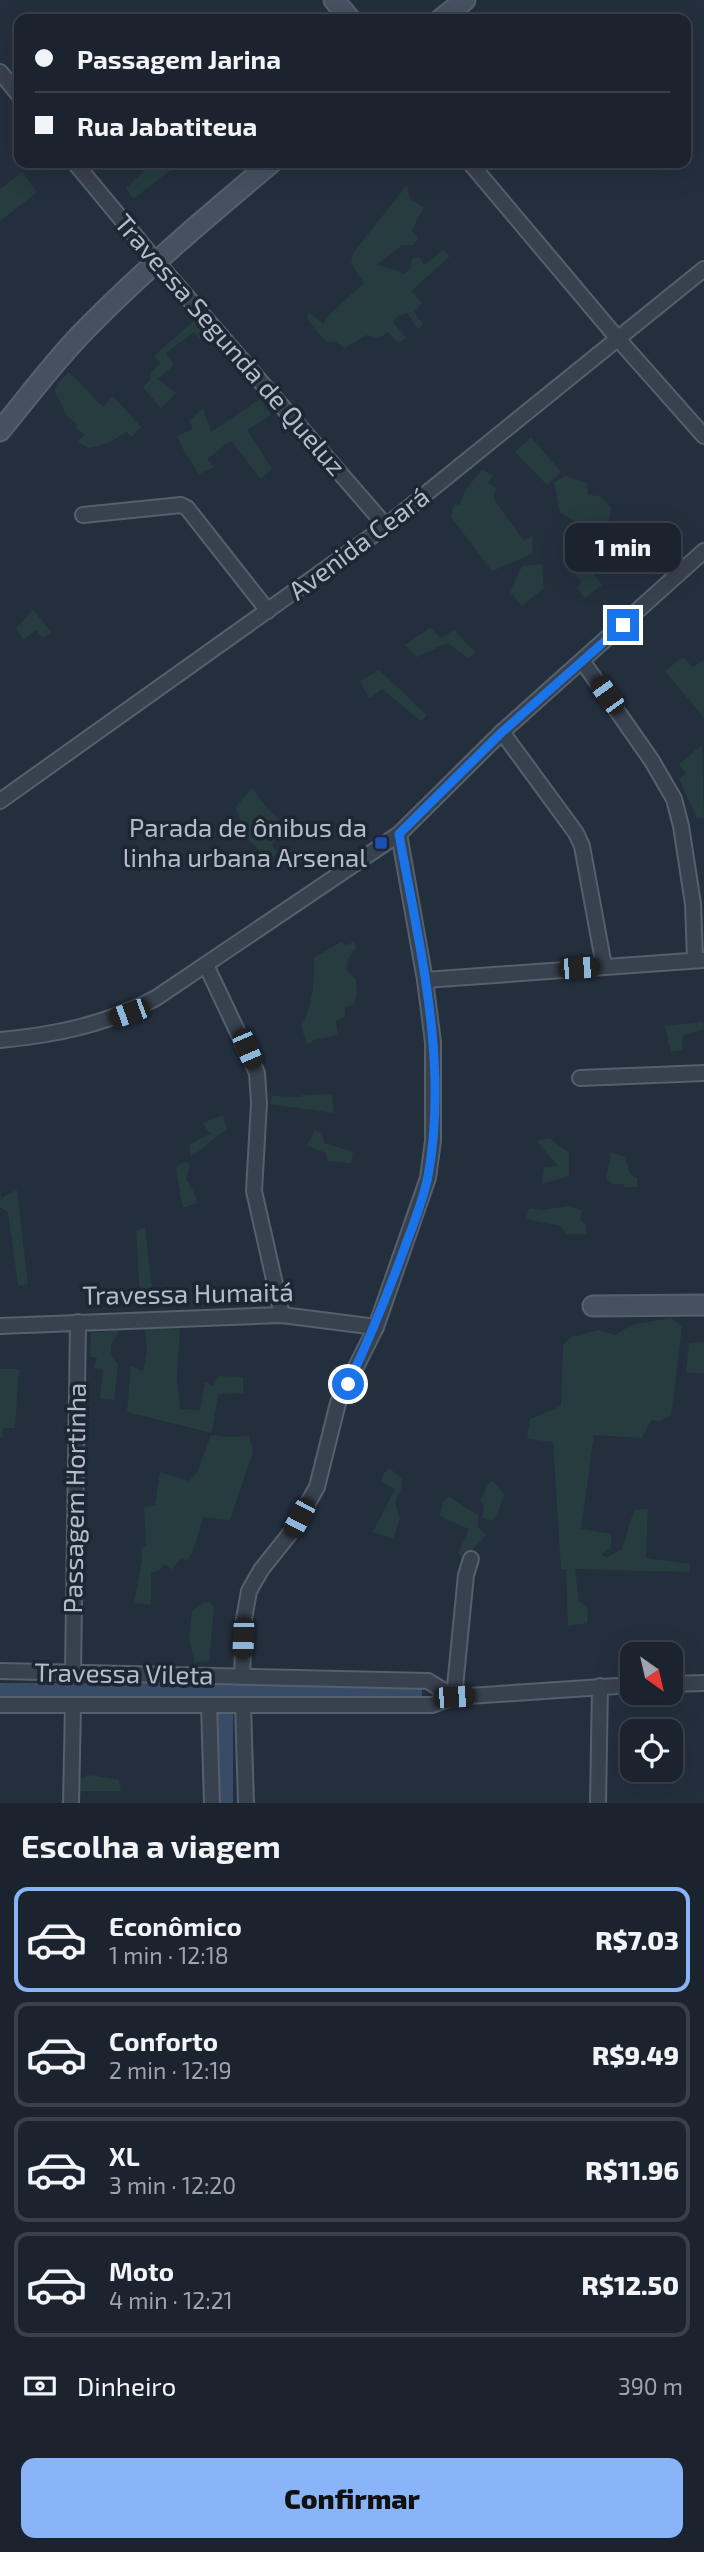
<!DOCTYPE html>
<html lang="pt">
<head>
<meta charset="utf-8">
<style>
  body { margin:0; font-family:"Exo 2",sans-serif; background:#242b36; color:#f1f3f6; height:100vh; display:flex; flex-direction:column; font-size:26px; white-space:nowrap }
  * { box-sizing:border-box; margin:0 }
  p { font-size:23px; color:#a0a4aa }
  .icon { flex:none; width:38px; height:38px; fill:none; stroke:currentColor; stroke-width:2; stroke-linecap:round; stroke-linejoin:round }
  .map { position:relative; height:1803px; overflow:hidden }
  .sheet { display:flex; flex-direction:column; background:#1b232e; flex:1 }
  .sheet>* { flex:none }
  .top-card { position:absolute; left:14px; top:14px; width:677px; height:154px; border-radius:14px; box-shadow:0 7px 28px #0002,0 0 0 2px #39404a; display:grid; align-content:center; height:154px; padding:0 21px; background:#1b232e }
  .needle { width:46px; rotate:146deg }
  .controls { position:absolute; left:620px; top:1642px; display:grid; gap:14px }
  .controls a { display:grid; place-items:center; width:63px; height:63px; border-radius:14px; background:#1b232e; box-shadow:0 7px 28px #0002,0 0 0 2px #39404a; font-size:35px }
  .end { position:absolute; width:32px; height:32px; margin:-16px; border:9px solid #1a73e8; background:#fff; box-shadow:0 0 0 4px #fff }
  .from { border-radius:50% }
  .bubble { position:absolute; height:49px; border-radius:14px; background:#1b232e; box-shadow:0 7px 28px #0002,0 0 0 2px #39404a; font-size:23px; font-weight:800; line-height:49px; text-align:center }
  .car { position:absolute; width:21px; height:42px; margin:-21px -10px; border-radius:9px; box-shadow:0 0 5px 2px #0007; background:linear-gradient(#222 24%,#8ab4d8 0 40%,#222 0 76%,#8ab4d8 0 86%,#222 0) }
  .top-card b { display:flex; align-items:center; gap:24px; height:66px; font-size:26px }
  .top-card b+b { border-top:2px solid #39404a }
  .top-card i { width:18px; height:18px; background:#f1f3f6 }
  ul { padding:0; list-style:none }
  li { display:flex; align-items:center; gap:21px; height:105px; margin:0 14px 10px; padding:0 7px; border:4px solid #39404a; border-radius:14px }
  li div { flex:1 }
  li b { display:block; font-size:26px }
  li em { font-style:normal; font-weight:800 }
  li.selected { border-color:#8ab4f8 }
  li>.icon { width:63px; height:63px; stroke-width:1.5 }
  h2 { padding:0 21px; font-size:32px; line-height:84px }
  .pay { display:flex; align-items:center; gap:18px; height:77px; padding:0 21px; font-size:26px }
  .pay p { margin-inline-start:auto }
  .button { display:flex; gap:14px; margin-top:auto; padding:14px 21px }
  .button a { flex:1; height:80px; border-radius:14px; background:#8ab4f8; color:#111; font-size:28px; font-weight:800; line-height:80px; text-align:center }
  .map>svg:first-child { display:block }
  .green { fill:#263c3f }
  .water { fill:#394c67 }
  .lines { fill:none; stroke-linecap:round; stroke-linejoin:round }
  .street-casing { stroke:#565f6c; stroke-width:18 }
  .secondary-casing { stroke:#565f6c; stroke-width:23 }
  .street { stroke:#38414e; stroke-width:14 }
  .secondary { stroke:#465061; stroke-width:19 }
  .route { stroke:#1a73e8; stroke-width:9 }
  .transit-dot { fill:#1a4fb4; stroke:#1d2633; stroke-width:2.5 }
  .labels { text-anchor:middle; stroke-width:7; stroke-linejoin:round; paint-order:stroke }
  .street-label { font-size:26px; fill:#b4bcc9; stroke:#1d2633 }
  .poi-label { font-size:26px; fill:#b4bcc9; stroke:#1d2633; text-anchor:end }
</style>
</head>
<body>
<div class="map">
<svg width="704" height="1803" viewBox="0 0 704 1803">
  <rect width="100%" height="100%" fill="#242f3e"/>
  <g class="green">
    <path d="M 153,163 L 180,163 L 133,199 L 126,188 Z"/>
    <path d="M 22,172 L 37,192 L 0,221 L 0,189 Z"/>
    <path d="M 407,185 L 410,200 L 424,207 L 412,230 L 418,239 L 412,245 L 402,245 L 377,265 L 399,271 L 403,275 L 410,269 L 412,259 L 419,257 L 424,265 L 443,250 L 450,256 L 411,291 L 422,303 L 414,312 L 423,324 L 418,329 L 407,313 L 398,316 L 393,322 L 406,338 L 398,343 L 388,332 L 379,338 L 367,335 L 344,348 L 336,342 L 326,342 L 307,319 L 309,312 L 323,324 L 330,314 L 364,283 L 351,263 L 353,253 Z"/>
    <path d="M 195,320 L 212,337 L 204,343 L 194,332 L 166,353 L 174,365 L 158,379 L 176,393 L 161,408 L 143,387 L 150,380 L 151,373 L 160,363 L 154,356 Z"/>
    <path d="M 69,372 L 103,407 L 113,396 L 141,427 L 131,437 L 127,431 C 115,441 103,445 88,448 L 78,441 L 85,435 L 77,429 L 77,424 L 65,415 C 61,389 43,397 69,372 Z"/>
    <path d="M 260,399 L 271,415 L 247,430 L 272,469 L 261,479 L 231,441 L 207,459 L 214,467 L 199,474 L 183,449 L 177,436 L 193,429 L 189,421 L 203,408 L 211,432 Z"/>
    <path d="M 531,437 L 561,472 L 547,485 L 515,452 Z"/>
    <path d="M 482,470 L 493,475 L 488,483 L 496,488 L 494,499 L 524,541 L 533,535 L 532,554 L 492,571 L 451,517 L 454,504 L 460,505 L 465,490 Z"/>
    <path d="M 565,476 L 587,483 L 588,495 L 600,496 L 611,507 L 609,523 L 586,531 L 571,519 L 560,513 L 554,482 Z"/>
    <path d="M 576,552 L 602,585 L 585,598 L 577,588 L 581,581 L 564,560 Z"/>
    <path d="M 542,564 L 544,588 L 522,606 L 510,592 L 522,566 Z"/>
    <path d="M 33,610 L 51,632 L 43,638 L 36,630 L 23,640 L 16,628 Z"/>
    <path d="M 430,628 L 441,638 L 454,630 L 476,653 L 468,658 L 447,643 L 417,657 L 405,645 Z"/>
    <path d="M 683,657 L 693,667 L 704,660 L 704,718 L 665,671 Z"/>
    <path d="M 379,670 L 427,715 L 421,721 L 382,689 L 369,698 L 360,681 Z"/>
    <path d="M 702,745 L 704,818 L 697,818 L 679,779 L 686,773 L 679,764 Z"/>
    <path d="M 252,788 L 267,808 L 286,826 L 272,845 L 278,852 L 270,860 L 246,838 L 236,807 Z"/>
    <path d="M 341,942 L 346,945 L 354,942 L 356,948 L 348,959 L 346,970 L 356,979 L 357,993 L 354,1005 L 345,1007 L 345,1017 L 336,1021 L 338,1035 L 314,1040 L 307,1045 L 301,1026 C 313,1008 314,980 314,958 Z"/>
    <path d="M 703,1022 L 704,1029 L 683,1035 L 682,1050 L 671,1052 L 665,1026 Z"/>
    <path d="M 332,1094 L 334,1113 L 270,1104 L 272,1096 L 302,1097 L 302,1095 Z"/>
    <path d="M 223,1115 L 227,1130 C 212,1137 205,1149 191,1156 L 189,1145 L 210,1134 L 203,1123 Z"/>
    <path d="M 315,1130 L 321,1133 L 325,1143 L 353,1152 L 351,1163 L 327,1161 L 326,1153 L 307,1146 Z"/>
    <path d="M 549,1138 L 569,1153 L 569,1176 L 542,1184 L 544,1167 L 558,1166 L 537,1141 Z"/>
    <path d="M 611,1152 L 625,1157 L 630,1174 L 637,1178 L 637,1187 L 624,1187 L 624,1184 L 613,1184 L 606,1179 Z"/>
    <path d="M 185,1162 L 190,1164 L 186,1179 L 193,1190 L 197,1203 L 183,1208 L 176,1170 L 177,1166 Z"/>
    <path d="M 0,1186 L 1,1198 L 17,1190 L 28,1284 L 18,1286 L 8,1212 L 0,1207 Z"/>
    <path d="M 568,1206 L 582,1210 L 580,1219 L 586,1225 L 586,1234 L 567,1234 L 560,1226 L 526,1219 L 529,1208 L 543,1210 Z"/>
    <path d="M 145,1228 L 153,1296 L 140,1296 L 136,1231 Z"/>
    <path d="M 671,1318 L 682,1327 L 671,1416 L 660,1421 L 651,1420 L 642,1438 L 594,1435 L 581,1529 L 611,1534 L 611,1548 L 601,1554 L 607,1558 L 622,1549 L 634,1510 L 648,1509 L 646,1558 L 690,1564 L 689,1572 L 575,1569 L 579,1601 L 588,1608 L 587,1623 L 568,1626 L 566,1569 L 561,1569 L 553,1442 L 527,1439 L 530,1419 L 561,1406 L 563,1345 L 571,1337 L 599,1330 L 615,1335 L 631,1325 Z"/>
    <path d="M 180,1323 L 177,1378 L 180,1409 L 200,1410 L 205,1382 L 213,1386 L 218,1376 L 243,1377 L 243,1393 L 218,1394 L 212,1433 L 127,1412 L 131,1366 L 143,1371 L 147,1352 L 145,1329 Z"/>
    <path d="M 120,1330 L 111,1344 L 111,1354 L 118,1365 L 114,1400 L 100,1399 L 103,1369 L 94,1368 L 97,1357 L 90,1357 L 91,1333 Z"/>
    <path d="M 704,1342 L 704,1374 L 686,1372 L 689,1343 Z"/>
    <path d="M 0,1369 L 19,1369 L 15,1428 L 3,1428 L 3,1437 L 0,1438 Z"/>
    <path d="M 211,1435 L 226,1437 L 249,1436 L 253,1452 L 230,1520 L 203,1517 C 198,1533 197,1546 188,1560 L 181,1559 L 171,1570 L 169,1566 L 163,1565 L 160,1570 L 151,1573 L 151,1605 L 134,1603 L 142,1560 L 141,1549 L 146,1545 L 144,1507 L 155,1505 L 160,1472 L 189,1481 L 197,1473 Z"/>
    <path d="M 389,1468 L 402,1478 L 401,1489 L 395,1502 L 400,1518 L 393,1539 L 373,1532 L 395,1489 L 382,1482 L 382,1476 Z"/>
    <path d="M 490,1481 L 493,1481 L 505,1495 C 499,1502 501,1512 492,1521 L 482,1517 L 484,1505 L 480,1501 Z"/>
    <path d="M 449,1497 L 478,1515 L 478,1527 L 486,1535 L 473,1549 L 467,1561 L 458,1553 L 469,1529 L 439,1516 L 444,1501 Z"/>
    <path d="M 210,1602 L 214,1609 L 209,1661 L 195,1663 L 189,1640 L 192,1611 L 203,1603 Z"/>
    <path d="M 90,1775 L 119,1780 L 121,1791 L 75,1791 L 74,1781 Z"/>
  </g>
  <g class="water">
    <path d="M 0,1683 L 223,1683 L 422,1686 L 422,1698 L 0,1699 Z"/>
    <path d="M 233,1710 L 233,1803 L 219,1803 L 215,1711 Z"/>
  </g>
  <g class="lines">
    <g class="street-casing">
      <g id="street">
        <path d="M 0,72 L 19,95"/>
        <path d="M 75,163 L 156,261 L 386,526"/>
        <path d="M 470,163 L 619,340 L 704,436"/>
        <path d="M 83,515 L 181,505 L 187,508 L 268,611"/>
        <path d="M 583,662 L 652,761 L 674,799 L 681,826 L 693,904 L 695,959"/>
        <path d="M 502,732 L 576,833 L 582,846 L 604,966"/>
        <path d="M 0,801 L 386,526 L 704,269"/>
        <path d="M 206,965 L 257,1073 L 259,1103 L 254,1191 L 282,1315"/>
        <path d="M 425,980 L 703,960"/>
        <path d="M 0,1040 C 56,1035 107,1024 156,998 L 399,834 L 502,732 L 704,551"/>
        <path d="M 580,1078 L 704,1073"/>
        <path d="M 0,1326 L 282,1315 L 376,1327"/>
        <path d="M 0,1671 L 428,1681 L 454,1697"/>
        <path d="M 73,1673 L 78,1322"/>
        <path d="M 242,1677 L 244,1619 L 249,1591 L 261,1570 L 292,1531 L 317,1487 L 338,1403 L 376,1327 L 428,1178 L 433,1141 L 433,1042 L 425,980 L 399,834"/>
        <path d="M 670,1684 L 704,1683"/>
        <path d="M 454,1697 L 466,1575 L 471,1559"/>
        <path d="M 0,1705 L 432,1705 L 454,1697 L 632,1685"/>
        <path d="M 209,1705 L 212,1803"/>
        <path d="M 243,1705 L 246,1803"/>
        <path d="M 71,1803 L 73,1706"/>
        <path d="M 598,1803 L 600,1686"/>
      </g>
    </g>
    <g class="secondary-casing">
      <g id="secondary">
        <path d="M 334,0 L 350,19"/>
        <path d="M 441,19 L 465,0"/>
        <path d="M 0,431 C 29,396 55,360 87,328 C 145,269 208,216 271,163"/>
        <path d="M 593,1306 L 704,1305"/>
      </g>
    </g>
    <use href="#street" class="street"/>
    <use href="#secondary" class="secondary"/>
  </g>
  <g class="lines">
    <path class="route" d="M 348,1384 C 369,1340 386,1298 403,1252 C 412,1227 423,1202 428,1176 C 449,1063 419,945 399,834 L 502,732 L 623,625"/>
  </g>
  <rect class="transit-dot" x="374" y="836" width="14" height="14" rx="3.5"/>
  <g class="labels">
    <g class="street-label">
      <text transform="translate(230 345) rotate(49)" y="9">Travessa Segunda de Queluz</text>
      <text transform="translate(359 544) rotate(-37)" y="9">Avenida Ceará</text>
      <text transform="translate(188 1294) rotate(-1)" y="9">Travessa Humaitá</text>
      <text transform="translate(75 1498) rotate(-89)" y="9">Passagem Hortinha</text>
      <text transform="translate(124 1674) rotate(1)" y="9">Travessa Vileta</text>
    </g>
    <g class="poi-label">
      <text x="367" y="837">Parada de ônibus da<tspan x="367" dy="30">linha urbana Arsenal</tspan></text>
    </g>
  </g>
</svg>
<div class="controls">
<a><svg class="needle" viewBox="-14 -14 28 28"><path d="M0-13l5 13h-10z" fill="#e53935"/><path d="M0 13l5-13h-10z" fill="#a0a4aa"/></svg></a>
<a><svg class="icon" aria-label="locate" viewBox="0 0 24 24"><circle cx="12" cy="12" r="6"/><path d="M12 2v4M12 18v4M2 12h4M18 12h4"/></svg></a>
</div>
<i class="end from" style="left:348px;top:1384px"></i>
<i class="end" style="left:623px;top:625px"></i>
<div class="bubble" style="left:565px;top:523px;width:116px">1 min</div>
<i class="car" style="left:607px;top:695px;rotate:324deg"></i>
<i class="car" style="left:579px;top:968px;rotate:86deg"></i>
<i class="car" style="left:129px;top:1013px;rotate:250deg"></i>
<i class="car" style="left:247px;top:1049px;rotate:157deg"></i>
<i class="car" style="left:299px;top:1518px;rotate:208deg"></i>
<i class="car" style="left:243px;top:1638px;rotate:182deg"></i>
<i class="car" style="left:454px;top:1697px;rotate:86deg"></i>
<div class="top-card">
<b><i class="from"></i>Passagem Jarina</b>
<b><i></i>Rua Jabatiteua</b>
</div>
</div>
<section class="sheet">
<h2>Escolha a viagem</h2>
<ul>
<li class="selected"><svg class="icon" aria-label="car" viewBox="0 0 24 24"><path d="M5 17H2v-5l4-1 3-4h7l3 4 3 1v5h-3M9 17h6M6 11h13"/><circle cx="7" cy="17" r="2"/><circle cx="17" cy="17" r="2"/></svg><div><b>Econômico</b><p>1 min · 12:18</p></div><em>R$7.03</em></li>
<li><svg class="icon" aria-label="car" viewBox="0 0 24 24"><path d="M5 17H2v-5l4-1 3-4h7l3 4 3 1v5h-3M9 17h6M6 11h13"/><circle cx="7" cy="17" r="2"/><circle cx="17" cy="17" r="2"/></svg><div><b>Conforto</b><p>2 min · 12:19</p></div><em>R$9.49</em></li>
<li><svg class="icon" aria-label="car" viewBox="0 0 24 24"><path d="M5 17H2v-5l4-1 3-4h7l3 4 3 1v5h-3M9 17h6M6 11h13"/><circle cx="7" cy="17" r="2"/><circle cx="17" cy="17" r="2"/></svg><div><b>XL</b><p>3 min · 12:20</p></div><em>R$11.96</em></li>
<li><svg class="icon" aria-label="car" viewBox="0 0 24 24"><path d="M5 17H2v-5l4-1 3-4h7l3 4 3 1v5h-3M9 17h6M6 11h13"/><circle cx="7" cy="17" r="2"/><circle cx="17" cy="17" r="2"/></svg><div><b>Moto</b><p>4 min · 12:21</p></div><em>R$12.50</em></li>
</ul>
<div class="pay"><svg class="icon" aria-label="cash" viewBox="0 0 24 24"><path d="M3 7h18v10H3z"/><circle cx="12" cy="12" r="2"/></svg>Dinheiro<p>390 m</p></div>
<div class="button"><a>Confirmar</a></div>
</section>
</body>
</html>
